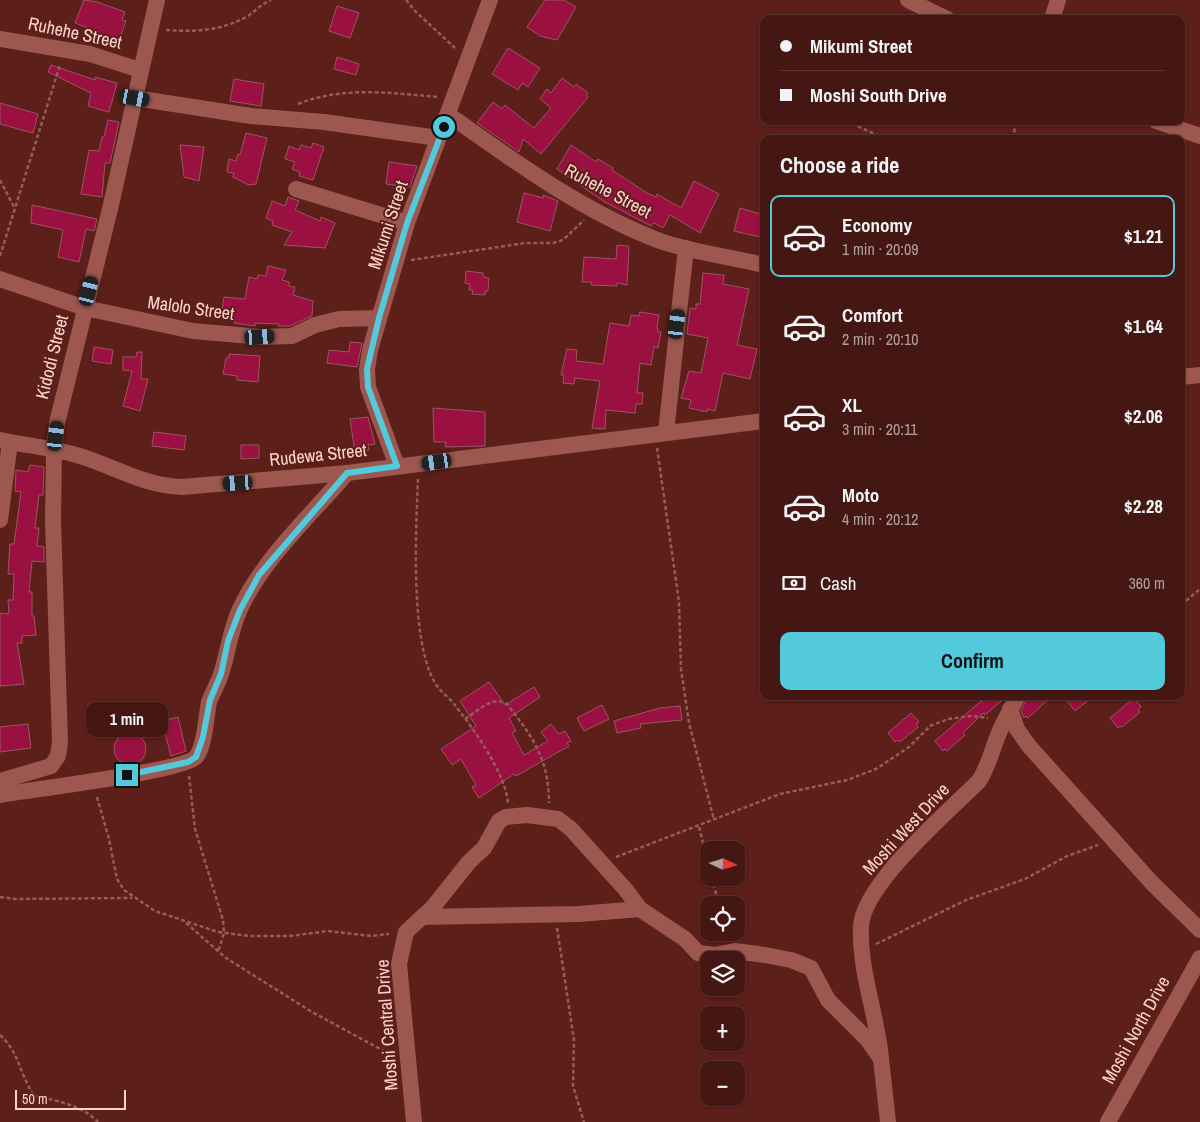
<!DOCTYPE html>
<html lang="en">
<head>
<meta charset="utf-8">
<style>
  body { margin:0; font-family:"Archivo Narrow",sans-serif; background:#4c201c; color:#f1f3f6; height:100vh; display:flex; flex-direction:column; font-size:19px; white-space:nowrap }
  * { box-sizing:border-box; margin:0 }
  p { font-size:16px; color:#b09fa0 }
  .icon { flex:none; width:28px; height:28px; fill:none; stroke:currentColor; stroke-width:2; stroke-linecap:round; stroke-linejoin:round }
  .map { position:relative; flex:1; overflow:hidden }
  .details { position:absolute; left:760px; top:135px; width:425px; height:565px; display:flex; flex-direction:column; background:#451713; border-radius:10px; box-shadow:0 1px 4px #0004,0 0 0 1px #5d3633 }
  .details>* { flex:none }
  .banner { position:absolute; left:760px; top:15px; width:425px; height:110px; border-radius:10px; box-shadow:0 1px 4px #0004,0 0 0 1px #5d3633; display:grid; align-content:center; height:110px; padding:0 20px; background:#451713 }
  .needle { width:32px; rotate:94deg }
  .buttons { position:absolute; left:700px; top:841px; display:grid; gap:10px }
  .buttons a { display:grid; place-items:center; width:45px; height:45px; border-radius:10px; background:#451713; box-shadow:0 1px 4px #0004,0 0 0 1px #5d3633; font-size:25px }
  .scale { position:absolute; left:15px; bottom:12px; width:111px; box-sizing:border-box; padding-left:5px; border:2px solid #fcd4cd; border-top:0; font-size:14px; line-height:18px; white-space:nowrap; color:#fcd4cd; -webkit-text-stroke:4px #5c1f19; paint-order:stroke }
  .end { position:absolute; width:22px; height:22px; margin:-11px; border:6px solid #53cadc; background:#111; box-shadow:0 0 0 2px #111 }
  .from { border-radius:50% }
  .bubble { position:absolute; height:35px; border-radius:10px; background:#451713; box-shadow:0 1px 4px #0004,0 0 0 1px #5d3633; font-size:16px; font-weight:700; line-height:35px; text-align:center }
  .car { position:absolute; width:15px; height:30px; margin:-15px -8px; border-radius:6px; box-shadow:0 0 4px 1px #0007; background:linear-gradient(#222 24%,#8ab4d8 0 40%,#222 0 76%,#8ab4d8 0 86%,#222 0) }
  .banner b { display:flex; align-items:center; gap:18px; height:48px; font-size:19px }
  .banner b+b { border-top:1px solid #5d3633 }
  .banner i { width:12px; height:12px; background:#f1f3f6 }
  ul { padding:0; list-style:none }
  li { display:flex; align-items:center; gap:15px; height:82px; margin:0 10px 8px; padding:0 10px; border:2px solid transparent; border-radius:10px }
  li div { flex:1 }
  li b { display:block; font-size:19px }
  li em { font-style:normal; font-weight:700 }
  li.on { border-color:#53cadc }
  li>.icon { width:45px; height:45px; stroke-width:1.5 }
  h2 { padding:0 20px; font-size:22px; line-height:60px }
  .pay { display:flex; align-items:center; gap:12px; height:55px; padding:0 20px; font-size:19px }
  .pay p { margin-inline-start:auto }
  .primary-button { display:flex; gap:10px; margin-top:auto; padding:10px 20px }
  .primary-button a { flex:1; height:58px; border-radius:10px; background:#53cadc; color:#111; font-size:20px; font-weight:700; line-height:58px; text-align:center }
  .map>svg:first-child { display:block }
  .building { fill:#9a1041; stroke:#9a5662 }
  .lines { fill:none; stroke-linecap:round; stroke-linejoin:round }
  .path { stroke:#935e57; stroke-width:2.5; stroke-dasharray:4 2.5; stroke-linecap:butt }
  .minor { stroke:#9c584f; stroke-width:16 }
  .route { stroke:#53cadc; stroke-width:6 }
  .labels { text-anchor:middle; stroke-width:4; stroke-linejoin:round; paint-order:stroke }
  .street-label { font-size:18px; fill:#fcd4cd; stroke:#5c1f19 }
</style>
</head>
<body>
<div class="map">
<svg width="1200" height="1122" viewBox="0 0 1200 1122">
  <rect width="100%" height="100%" fill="#5c1f19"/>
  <g class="building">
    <path d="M 84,0 L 97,2 L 125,12 L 122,20 L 126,21 L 119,41 L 112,39 L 111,43 L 91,35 L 94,30 L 75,23 Z"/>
    <path d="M 545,0 L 564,0 L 576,7 L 557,40 L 540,36 L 527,27 Z"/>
    <path d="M 337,6 L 359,13 L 350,38 L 329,31 Z"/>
    <path d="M 508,48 L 540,68 L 528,87 L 522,83 L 518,90 L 492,74 Z"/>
    <path d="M 337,57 L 359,64 L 356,75 L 334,69 Z"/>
    <path d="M 51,65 L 95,80 L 95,77 L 117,83 L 109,112 L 88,106 L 91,93 L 48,72 Z"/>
    <path d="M 562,78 L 574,87 L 576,84 L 588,93 L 586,95 L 588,97 L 541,154 L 523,139 L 519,152 L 477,123 L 493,102 L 502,109 L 505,105 L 534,128 L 551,108 L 540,99 L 547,89 L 551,93 Z"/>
    <path d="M 234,79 L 264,84 L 261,106 L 230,101 Z"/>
    <path d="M 0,103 L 38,114 L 33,133 L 0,124 Z"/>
    <path d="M 108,120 L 119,122 L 110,163 L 105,163 L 102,197 L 81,194 L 89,150 L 99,151 L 102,137 L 104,137 Z"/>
    <path d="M 246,133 L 267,138 L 256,184 L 249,185 L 233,177 L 234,173 L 227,172 L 229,159 L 236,161 L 238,154 L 240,155 Z"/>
    <path d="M 313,143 L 324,147 L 313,180 L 299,176 L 300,172 L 292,169 L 295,162 L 285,159 L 289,146 L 299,150 L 301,145 L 311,148 Z"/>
    <path d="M 180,145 L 204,147 L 199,181 L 184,177 Z"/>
    <path d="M 571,145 L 596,162 L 598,159 L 613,168 L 612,170 L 647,193 L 656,197 L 657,194 L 681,208 L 694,181 L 719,194 L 700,233 L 670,215 L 663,228 L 654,223 L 651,226 L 603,201 L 557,169 Z"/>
    <path d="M 389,162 L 417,166 L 410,187 L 386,184 Z"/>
    <path d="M 524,193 L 543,198 L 543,195 L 558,201 L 550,231 L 517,222 Z"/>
    <path d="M 288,197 L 299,201 L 295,210 L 320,221 L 321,217 L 335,223 L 325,248 L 284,245 L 292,232 L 272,225 L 273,221 L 266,218 L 272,201 L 285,206 Z"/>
    <path d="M 32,205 L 97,219 L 94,231 L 86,229 L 79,262 L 58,257 L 63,230 L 31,223 Z"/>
    <path d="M 740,208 L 764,215 L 764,238 L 734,231 Z"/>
    <path d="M 617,245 L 629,246 L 627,285 L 617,283 L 617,286 L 591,285 L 591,282 L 582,282 L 584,257 L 616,259 Z"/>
    <path d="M 268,266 L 286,270 L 282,280 L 289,282 L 289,286 L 295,287 L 293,295 L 313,301 L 312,316 L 290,326 L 279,326 L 279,324 L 255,323 L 255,326 L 234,323 L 235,319 L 221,318 L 224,297 L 245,299 L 249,277 L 257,279 L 258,275 L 266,276 Z"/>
    <path d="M 466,271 L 483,273 L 483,277 L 489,278 L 488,291 L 485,291 L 485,295 L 472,294 L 473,290 L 469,290 L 470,284 L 465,283 Z"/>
    <path d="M 703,273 L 724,275 L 723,284 L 749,289 L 737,345 L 757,349 L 750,379 L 723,373 L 715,411 L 707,409 L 707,412 L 689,408 L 691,400 L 681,398 L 689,371 L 701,373 L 708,338 L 687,334 L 690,308 L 696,309 L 696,304 L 700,304 Z"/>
    <path d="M 640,312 L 659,315 L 657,326 L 658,332 L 661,332 L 658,348 L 654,347 L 651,365 L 640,363 L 637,393 L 643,393 L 642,404 L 636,404 L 635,413 L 606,410 L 605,429 L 592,428 L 600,381 L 575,378 L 574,384 L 563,383 L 564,375 L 561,375 L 567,349 L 577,350 L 576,361 L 603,364 L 610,323 L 629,326 L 631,315 L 639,316 Z"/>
    <path d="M 350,342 L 362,343 L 357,367 L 327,363 L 329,350 L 349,352 Z"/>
    <path d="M 94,347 L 113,350 L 111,364 L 92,361 Z"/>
    <path d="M 137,352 L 142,352 L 141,379 L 148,379 L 140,411 L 123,406 L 132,371 L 123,370 L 123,357 L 136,357 Z"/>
    <path d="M 229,354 L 260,356 L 258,382 L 237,380 L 237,376 L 223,374 L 226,358 L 229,358 Z"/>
    <path d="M 433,408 L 485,412 L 485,446 L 445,447 L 446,442 L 434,442 Z"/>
    <path d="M 368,417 L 375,444 L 368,445 L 369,450 L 355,452 L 350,419 Z"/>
    <path d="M 154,432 L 186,436 L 184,450 L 152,446 Z"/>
    <path d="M 241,445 L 259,445 L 259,458 L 241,459 Z"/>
    <path d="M 30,465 L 44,467 L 43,495 L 39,495 L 35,528 L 39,528 L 37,546 L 44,547 L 44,562 L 32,561 L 29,592 L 32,592 L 32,616 L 34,616 L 36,635 L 22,636 L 22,643 L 17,643 L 24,684 L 0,686 L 0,613 L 9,614 L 8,600 L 13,600 L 14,574 L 8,574 L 10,544 L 14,544 L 21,492 L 15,491 L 16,470 L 28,472 Z"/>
    <path d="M 489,682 L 505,705 L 534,687 L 540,697 L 509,718 L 516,731 L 512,733 L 524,755 L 548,741 L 541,732 L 551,724 L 559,734 L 565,731 L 571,741 L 567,743 L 569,746 L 516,776 L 514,774 L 479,798 L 472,787 L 476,785 L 461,759 L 452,765 L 441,749 L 476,726 L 460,701 Z"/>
    <path d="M 987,696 L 1007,696 L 985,715 L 983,713 L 963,733 L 965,735 L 947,751 L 945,749 L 943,751 L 935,741 Z"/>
    <path d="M 1028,696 L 1052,696 L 1028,718 L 1026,716 L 1024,718 L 1021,711 Z"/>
    <path d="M 1063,696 L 1094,696 L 1075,711 Z"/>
    <path d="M 1134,698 L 1141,707 L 1138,710 L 1140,712 L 1122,727 L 1120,726 L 1118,728 L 1110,718 Z"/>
    <path d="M 602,705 L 609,719 L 584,731 L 577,718 Z"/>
    <path d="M 680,706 L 682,720 L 640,724 L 641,728 L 617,733 L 614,721 L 660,708 Z"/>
    <path d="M 911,713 L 919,722 L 916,724 L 918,727 L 900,742 L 898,740 L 895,742 L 888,733 Z"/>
    <path d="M 178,717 L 186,751 L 171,756 L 162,721 Z"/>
    <path d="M 28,724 L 31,748 L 0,752 L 0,727 Z"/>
    <circle cx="130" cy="749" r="16"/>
  </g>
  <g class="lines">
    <g class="path">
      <path d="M 406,0 L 416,12 L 455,48"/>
      <path d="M 166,30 C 194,32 221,31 246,17 C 255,12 261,4 271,0"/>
      <path d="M 298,104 C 342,86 392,93 438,97"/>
      <path d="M 846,121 L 886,139"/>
      <path d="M 1014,139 L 1015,121"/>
      <path d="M 0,180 L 14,207"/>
      <path d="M 0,256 L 60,65"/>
      <path d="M 411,260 L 525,243 L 553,243 L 563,240 L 584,220"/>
      <path d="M 657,448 L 679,602 L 681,669 L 689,723 L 714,820"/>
      <path d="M 418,479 C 416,530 410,637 434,681 C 438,690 448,696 454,704 C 473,728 505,772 508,803"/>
      <path d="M 1181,605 L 1200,589"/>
      <path d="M 465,719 C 478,711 492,695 507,704 C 533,737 549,760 549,803"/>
      <path d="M 189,776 L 195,829 L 223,920 L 224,933 L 218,952"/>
      <path d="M 97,797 L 109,839 L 117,879 L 124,890 L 155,911 L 218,932 L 249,936 L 290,936 L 328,931 L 371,936 L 389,934"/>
      <path d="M 699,827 L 709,867"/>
      <path d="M 616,857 L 780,794 L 847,780 L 876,769 L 909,747 L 930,726 L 948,719 L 971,716 L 988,718"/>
      <path d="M 711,878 L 720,905"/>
      <path d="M 0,897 L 15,899 L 132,898"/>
      <path d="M 186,923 L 226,958 L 312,1012 L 393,1056"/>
      <path d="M 557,928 L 574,1040 L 573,1086 L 584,1122"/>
      <path d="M 876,944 L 966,900 L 1025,879 L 1067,856 L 1098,845"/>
      <path d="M 0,1035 C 20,1053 19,1074 34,1095 C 58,1102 80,1104 98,1122"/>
    </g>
    <g class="minor">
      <path d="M 908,0 L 947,19"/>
      <path d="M 1052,19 L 1058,0"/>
      <path d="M 0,39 L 90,54 L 140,70"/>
      <path d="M 135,98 L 251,116 L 324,122 L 438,138"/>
      <path d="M 449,115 C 515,162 584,212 660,241 C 691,252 732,257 764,265"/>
      <path d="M 1156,121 L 1200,136"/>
      <path d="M 296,189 L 407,223"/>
      <path d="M 0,279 L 85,308 L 193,331 L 261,337 L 292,336 L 315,325 L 339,319 L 379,318"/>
      <path d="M 1181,377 L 1200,375"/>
      <path d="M 666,433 L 686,248"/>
      <path d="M 0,440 C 28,446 56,448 83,457 C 117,468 145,486 182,487 L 347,473 L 764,421"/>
      <path d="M 397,466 L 368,387 L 367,369 L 370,350 L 407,223 L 490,0"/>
      <path d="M 0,520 L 10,442"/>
      <path d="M 1010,709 L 1017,729 L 1029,746 L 1152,883 L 1200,930"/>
      <path d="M 0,781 L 51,766 L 58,756 L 60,742 L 53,522 L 54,449 L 57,423 L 110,209 L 157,0"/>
      <path d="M 0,795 C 28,790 184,771 196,757 C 205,747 206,716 209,702 C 212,693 218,684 221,674 C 228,653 230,630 240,609 C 263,559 311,515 347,473"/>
      <path d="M 422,917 L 579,914 L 640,909"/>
      <path d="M 881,1058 C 877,1015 859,970 861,927 C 862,885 949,811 979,781 C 988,767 991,753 997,738 C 1002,723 1011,710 1018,696"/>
      <path d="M 414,1122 L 399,964 L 406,932 L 433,907 L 469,862 L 484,848 L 499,821 L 506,817 L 527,815 L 558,819 L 571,829 L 626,890 L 640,909 L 685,939 L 698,953 L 715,955 L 735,951 L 765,955 L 791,960 L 811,968 L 828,1000 L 867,1039 L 881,1059 L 888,1122"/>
      <path d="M 1108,1122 L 1200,958"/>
    </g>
  </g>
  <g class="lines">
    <path class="route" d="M 127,775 L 188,762 L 196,757 L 203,737 L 210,700 L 221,674 L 228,641 L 240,610 L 259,575 L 347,473 L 397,466 L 368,387 L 367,369 L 379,318 L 407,223 L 444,127"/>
  </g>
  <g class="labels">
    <g class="street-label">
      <text transform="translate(75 33) rotate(12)" y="6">Ruhehe Street</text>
      <text transform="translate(608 191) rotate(28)" y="6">Ruhehe Street</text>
      <text transform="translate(388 225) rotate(-72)" y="6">Mikumi Street</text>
      <text transform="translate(191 308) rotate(8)" y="6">Malolo Street</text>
      <text transform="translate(52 357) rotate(-76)" y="6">Kidodi Street</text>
      <text transform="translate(318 455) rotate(-6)" y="6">Rudewa Street</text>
      <text transform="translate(906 829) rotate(-47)" y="6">Moshi West Drive</text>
      <text transform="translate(387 1025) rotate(-94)" y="6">Moshi Central Drive</text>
      <text transform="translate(1136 1030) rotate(-61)" y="6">Moshi North Drive</text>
    </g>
  </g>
</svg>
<div class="buttons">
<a><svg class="needle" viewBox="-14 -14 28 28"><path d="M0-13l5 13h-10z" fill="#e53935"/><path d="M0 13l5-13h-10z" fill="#b09fa0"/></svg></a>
<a><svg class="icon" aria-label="locate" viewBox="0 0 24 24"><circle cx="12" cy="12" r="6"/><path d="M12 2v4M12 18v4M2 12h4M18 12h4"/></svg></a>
<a><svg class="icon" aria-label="layers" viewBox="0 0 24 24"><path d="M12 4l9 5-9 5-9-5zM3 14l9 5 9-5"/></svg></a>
<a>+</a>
<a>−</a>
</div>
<div class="scale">50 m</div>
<i class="end from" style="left:444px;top:127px"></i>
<i class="end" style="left:127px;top:775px"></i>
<div class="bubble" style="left:86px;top:702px;width:82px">1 min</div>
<i class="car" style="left:135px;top:98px;rotate:100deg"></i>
<i class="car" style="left:89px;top:291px;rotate:14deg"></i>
<i class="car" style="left:677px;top:324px;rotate:7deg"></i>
<i class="car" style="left:260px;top:337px;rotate:87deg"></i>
<i class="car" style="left:56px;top:436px;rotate:7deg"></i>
<i class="car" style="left:437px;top:462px;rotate:261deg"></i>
<i class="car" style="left:238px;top:483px;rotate:267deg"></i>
<div class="banner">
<b><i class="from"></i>Mikumi Street</b>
<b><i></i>Moshi South Drive</b>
</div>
<section class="details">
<h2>Choose a ride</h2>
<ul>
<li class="on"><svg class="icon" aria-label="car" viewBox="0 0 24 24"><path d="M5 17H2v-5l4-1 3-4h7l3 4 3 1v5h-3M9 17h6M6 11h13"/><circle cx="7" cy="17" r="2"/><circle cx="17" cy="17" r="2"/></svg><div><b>Economy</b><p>1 min · 20:09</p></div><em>$1.21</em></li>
<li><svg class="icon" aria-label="car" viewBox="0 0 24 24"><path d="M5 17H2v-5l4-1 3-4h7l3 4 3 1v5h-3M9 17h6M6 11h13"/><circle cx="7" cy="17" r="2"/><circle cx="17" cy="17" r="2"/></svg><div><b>Comfort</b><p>2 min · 20:10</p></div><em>$1.64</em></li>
<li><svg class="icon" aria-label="car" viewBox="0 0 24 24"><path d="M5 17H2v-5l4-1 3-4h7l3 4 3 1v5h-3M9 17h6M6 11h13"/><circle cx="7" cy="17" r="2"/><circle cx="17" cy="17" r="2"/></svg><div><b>XL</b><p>3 min · 20:11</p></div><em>$2.06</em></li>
<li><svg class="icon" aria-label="car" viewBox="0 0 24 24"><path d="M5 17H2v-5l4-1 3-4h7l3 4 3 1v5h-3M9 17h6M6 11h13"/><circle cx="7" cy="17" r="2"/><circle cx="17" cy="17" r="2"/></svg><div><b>Moto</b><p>4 min · 20:12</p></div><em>$2.28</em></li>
</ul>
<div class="pay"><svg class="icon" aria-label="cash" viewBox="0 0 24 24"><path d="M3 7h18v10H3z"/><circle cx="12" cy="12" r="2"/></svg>Cash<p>360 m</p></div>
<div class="primary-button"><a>Confirm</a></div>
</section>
</div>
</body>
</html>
